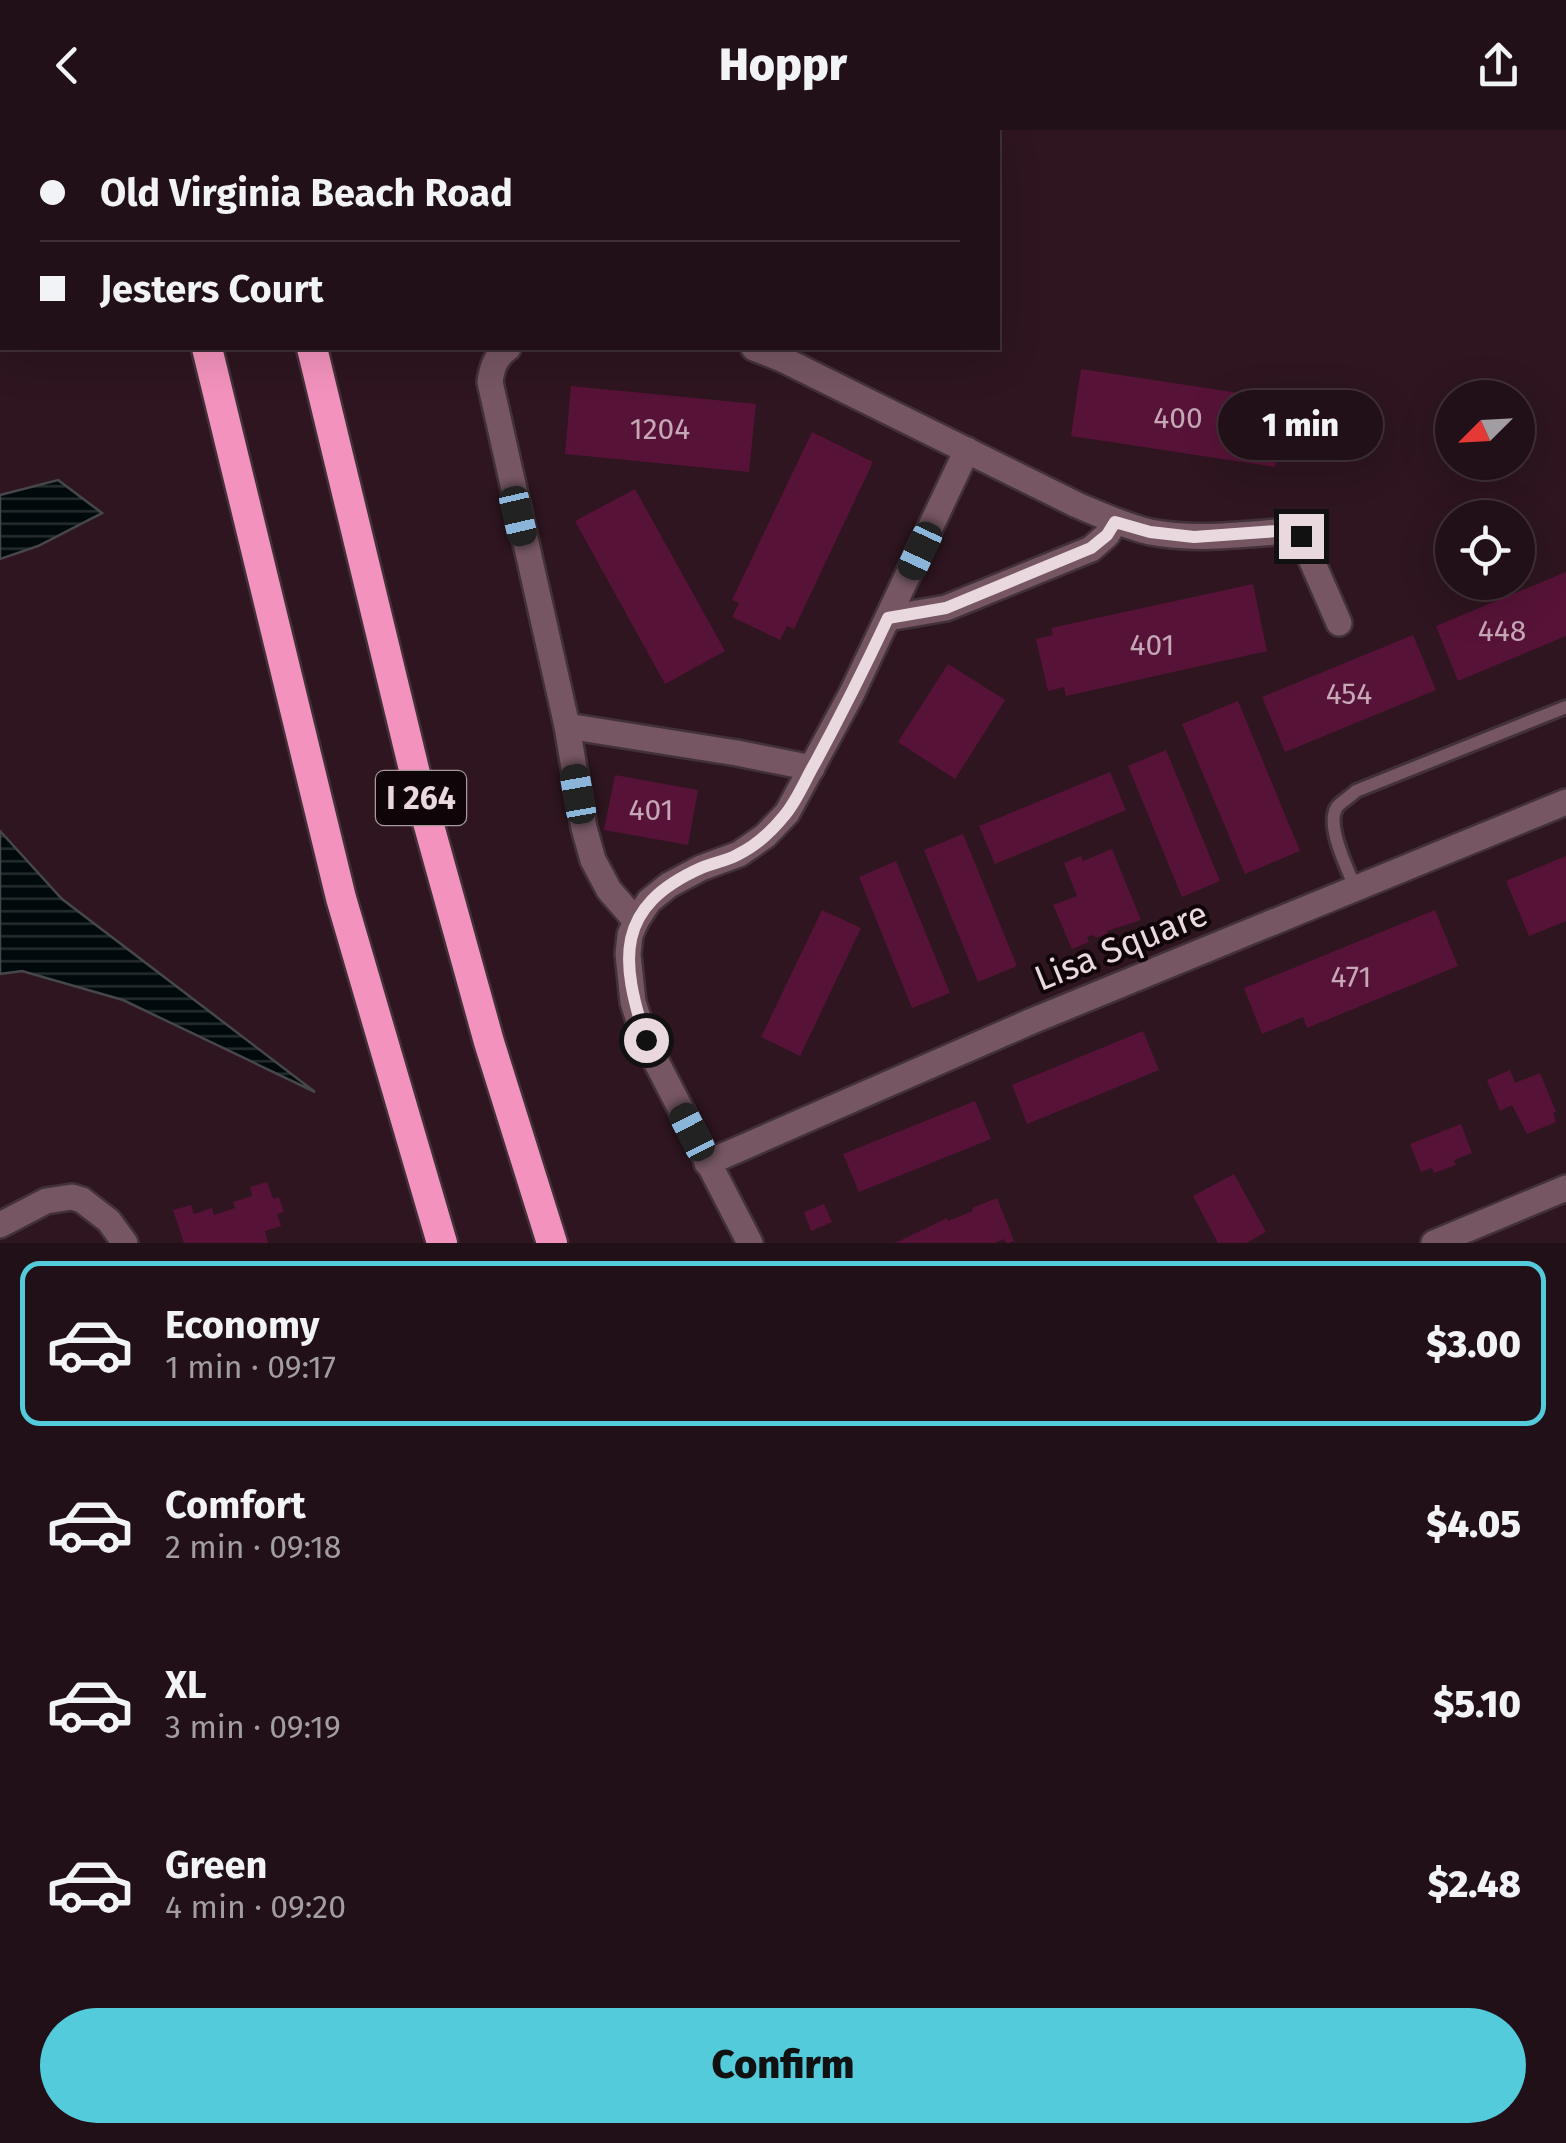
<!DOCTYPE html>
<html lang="en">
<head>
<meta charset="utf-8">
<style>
  body { margin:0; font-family:"Fira Sans",sans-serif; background:#2a1921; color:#f1f3f6; height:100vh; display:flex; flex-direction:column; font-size:38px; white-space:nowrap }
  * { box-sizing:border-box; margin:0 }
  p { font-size:32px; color:#a29da2 }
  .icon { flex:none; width:55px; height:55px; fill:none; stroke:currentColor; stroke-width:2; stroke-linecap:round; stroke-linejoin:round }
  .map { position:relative; height:1113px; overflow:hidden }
  .drawer { display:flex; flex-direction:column; background:#221018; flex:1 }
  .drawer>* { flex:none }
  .guide { position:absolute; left:0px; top:0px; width:1000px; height:220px; box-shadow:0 10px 40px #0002,0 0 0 2px #3f3037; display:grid; align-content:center; height:220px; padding:0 40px; background:#221018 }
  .needle { width:65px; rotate:246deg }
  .controls { position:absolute; left:1435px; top:250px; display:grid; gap:20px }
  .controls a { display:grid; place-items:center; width:100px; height:100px; border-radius:50%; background:#221018; box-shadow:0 10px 40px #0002,0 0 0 2px #3f3037; font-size:50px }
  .end { position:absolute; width:45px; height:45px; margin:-22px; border:12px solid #ead8df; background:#111; box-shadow:0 0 0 5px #111 }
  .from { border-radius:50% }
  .bubble { position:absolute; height:70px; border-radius:35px; background:#221018; box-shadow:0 10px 40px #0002,0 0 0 2px #3f3037; font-size:32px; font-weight:800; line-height:70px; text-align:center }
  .car { position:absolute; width:30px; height:60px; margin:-30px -15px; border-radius:12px; box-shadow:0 0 8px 2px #0007; background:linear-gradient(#222 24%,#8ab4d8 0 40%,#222 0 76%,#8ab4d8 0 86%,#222 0) }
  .guide b { display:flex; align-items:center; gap:35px; height:95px; font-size:38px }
  .guide b+b { border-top:2px solid #3f3037 }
  .guide i { width:25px; height:25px; background:#f1f3f6 }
  ul { padding:18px 0 0; list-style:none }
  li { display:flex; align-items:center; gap:30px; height:165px; margin:0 20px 15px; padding:0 20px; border:5px solid transparent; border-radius:20px }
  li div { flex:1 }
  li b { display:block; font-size:38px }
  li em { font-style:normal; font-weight:800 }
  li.on { border-color:#53cbdb }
  li>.icon { width:90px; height:90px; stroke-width:1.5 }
  .cta { display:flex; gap:20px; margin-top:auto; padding:20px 40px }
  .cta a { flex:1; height:115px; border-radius:60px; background:#53cbdb; color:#111; font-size:40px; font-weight:800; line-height:115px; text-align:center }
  header { display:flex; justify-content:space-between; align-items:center; height:130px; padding:0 40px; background:#221018; font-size:45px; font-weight:800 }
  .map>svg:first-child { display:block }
  .water { fill:url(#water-rules); stroke:#46474b; stroke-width:2.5 }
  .building { fill:#571337 }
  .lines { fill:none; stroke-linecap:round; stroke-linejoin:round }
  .lane-casing { stroke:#433139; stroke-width:18 }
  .street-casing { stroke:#433139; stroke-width:30 }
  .highway-casing { stroke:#433139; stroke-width:35 }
  .lane { stroke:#755662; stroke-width:12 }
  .street { stroke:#755662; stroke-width:25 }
  .highway { stroke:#f392bc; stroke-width:30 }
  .route { stroke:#ead8df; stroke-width:12 }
  .labels { text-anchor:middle; stroke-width:8; stroke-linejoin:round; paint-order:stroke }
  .number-label { font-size:30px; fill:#c5a7b5 }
  .shield { fill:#0f0509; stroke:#a8999f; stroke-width:2.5 }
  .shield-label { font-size:32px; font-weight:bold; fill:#ead8df }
  .street-label { font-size:35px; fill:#ead8df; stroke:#0f0509 }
</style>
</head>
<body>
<header><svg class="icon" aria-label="back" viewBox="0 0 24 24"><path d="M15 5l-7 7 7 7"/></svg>Hoppr<svg class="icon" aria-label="share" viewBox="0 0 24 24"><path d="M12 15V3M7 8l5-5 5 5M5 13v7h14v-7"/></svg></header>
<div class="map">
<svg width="1566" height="1113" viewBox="0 0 1566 1113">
  <defs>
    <pattern id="water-rules" width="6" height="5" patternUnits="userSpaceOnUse" patternTransform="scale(2.5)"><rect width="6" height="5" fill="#00090b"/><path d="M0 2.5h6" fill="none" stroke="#252c2e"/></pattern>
  </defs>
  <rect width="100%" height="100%" fill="#2e1520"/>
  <g class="water">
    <path d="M 58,350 L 102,383 L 38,416 L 0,429 L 0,365 Z"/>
    <path d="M 0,701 L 62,769 L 315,962 L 123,870 L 22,841 L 0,844 Z"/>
  </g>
  <g class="building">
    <path d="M 1081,239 L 1285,270 L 1275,337 L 1071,306 Z"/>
    <path d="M 571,256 L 756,274 L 749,342 L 565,324 Z"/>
    <path d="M 812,302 L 873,332 L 794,499 L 787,496 L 780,510 L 732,487 L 739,473 L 732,470 Z"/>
    <path d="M 635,359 L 725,521 L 665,554 L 575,391 Z"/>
    <path d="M 1566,442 L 1566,506 L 1458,551 L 1436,496 Z"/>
    <path d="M 1253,454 L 1267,521 L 1066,566 L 1064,557 L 1048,561 L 1036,509 L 1053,505 L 1051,498 Z"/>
    <path d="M 1413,505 L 1436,560 L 1285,622 L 1262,567 Z"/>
    <path d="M 948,534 L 1005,570 L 955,649 L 898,612 Z"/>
    <path d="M 1238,571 L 1300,721 L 1245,744 L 1182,594 Z"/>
    <path d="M 1166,620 L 1220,751 L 1182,767 L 1128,636 Z"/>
    <path d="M 1110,642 L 1126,680 L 995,734 L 979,696 Z"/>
    <path d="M 615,645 L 698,660 L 688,715 L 604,700 Z"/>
    <path d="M 963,704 L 1017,836 L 978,852 L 924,720 Z"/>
    <path d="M 1112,719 L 1141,790 L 1107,801 L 1108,804 L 1096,808 L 1094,805 L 1087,807 L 1089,812 L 1072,819 L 1053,775 L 1077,766 L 1064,733 L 1081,726 L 1083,731 Z"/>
    <path d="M 1566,726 L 1566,791 L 1529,806 L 1506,751 Z"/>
    <path d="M 896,731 L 950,863 L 912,878 L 859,747 Z"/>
    <path d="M 822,780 L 861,798 L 800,926 L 761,907 Z"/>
    <path d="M 1435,780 L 1458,836 L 1307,898 L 1303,887 L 1262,904 L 1244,858 Z"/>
    <path d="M 1143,901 L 1159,940 L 1027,994 L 1012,955 Z"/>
    <path d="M 1510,940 L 1515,953 L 1540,943 L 1556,982 L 1553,983 L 1556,992 L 1527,1004 L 1512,975 L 1500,981 L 1487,950 Z"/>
    <path d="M 975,971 L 991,1009 L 859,1062 L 843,1024 Z"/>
    <path d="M 1461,994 L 1472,1023 L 1454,1030 L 1456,1035 L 1434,1043 L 1432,1038 L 1421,1042 L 1410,1014 Z"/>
    <path d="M 1234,1044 L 1266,1102 L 1246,1113 L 1218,1113 L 1193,1066 Z"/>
    <path d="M 267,1052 L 273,1069 L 279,1067 L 284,1082 L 277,1084 L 281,1096 L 265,1101 L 268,1113 L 184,1113 L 173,1080 L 191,1075 L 194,1084 L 212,1078 L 214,1085 L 235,1078 L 233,1072 L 252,1066 L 250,1057 Z"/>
    <path d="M 997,1068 L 1014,1111 L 1009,1113 L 1006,1113 L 1004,1109 L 995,1113 L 895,1113 L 947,1088 L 948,1091 L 973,1081 L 972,1078 Z"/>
    <path d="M 824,1074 L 832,1092 L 811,1101 L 804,1082 Z"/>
  </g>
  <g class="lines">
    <g class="lane-casing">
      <path id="lane" d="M 1355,757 C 1348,740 1325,695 1337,677 C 1341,672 1351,666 1356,661 L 1566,577"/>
    </g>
    <g class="street-casing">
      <g id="street">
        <path d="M 508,218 C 496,226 492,237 490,252 L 567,596 L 584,698 L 593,730 L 609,760 L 636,791"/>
        <path d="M 754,218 L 782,229 L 1077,375 C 1101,385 1125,396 1150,402 C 1197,411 1244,404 1291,401 L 1301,406 L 1339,493"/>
        <path d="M 888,488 L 946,478 L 1091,419 L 1107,405 L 1115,392"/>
        <path d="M 567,596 L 737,623 L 812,638"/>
        <path d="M 707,1033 L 1032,891 L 1566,672"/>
        <path d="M 0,1095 L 46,1071 L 72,1067 L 82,1070 L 109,1091 L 125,1113"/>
        <path d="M 750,1113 L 645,910 L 633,872 L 628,824 L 630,805 L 636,791 L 649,771 L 669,755 L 701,738 L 739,724 L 765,706 L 787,683 L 852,563 L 967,320"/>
        <path d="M 1434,1113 L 1566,1058"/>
      </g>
    </g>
    <g class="highway-casing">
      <g id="highway">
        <path d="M 154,0 L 155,2"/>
        <path d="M 259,0 L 260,2"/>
        <path d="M 207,218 L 341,768 L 442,1113"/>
        <path d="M 312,218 L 418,656 L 489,912 L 552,1113"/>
      </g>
    </g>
    <use href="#lane" class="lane"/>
    <use href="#street" class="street"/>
    <use href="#highway" class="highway"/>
  </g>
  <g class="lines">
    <path class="route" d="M 646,910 C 620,830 614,777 701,738 C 713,733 726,731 737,725 C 756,716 771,702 784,686 C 797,671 805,650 815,633 C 841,585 865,537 888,488 L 946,478 L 1091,418 L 1107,405 L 1115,392 L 1150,402 L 1194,407 L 1291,400 L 1301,406"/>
  </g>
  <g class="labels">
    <g class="number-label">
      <text x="1178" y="298">400</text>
      <text x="660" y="309">1204</text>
      <text x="1502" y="511">448</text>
      <text x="1152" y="525">401</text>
      <text x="1349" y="574">454</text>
      <text x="651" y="690">401</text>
      <text x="1351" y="857">471</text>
    </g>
    <rect class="shield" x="376" y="641" width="90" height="54" rx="8"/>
    <g class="shield-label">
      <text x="421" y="679">I 264</text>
    </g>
    <g class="street-label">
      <text transform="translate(1121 816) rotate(-22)" y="12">Lisa Square</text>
    </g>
  </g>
</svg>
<div class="controls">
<a><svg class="needle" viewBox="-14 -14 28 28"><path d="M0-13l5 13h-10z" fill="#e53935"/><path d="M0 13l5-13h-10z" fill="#a29da2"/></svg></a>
<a><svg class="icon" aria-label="locate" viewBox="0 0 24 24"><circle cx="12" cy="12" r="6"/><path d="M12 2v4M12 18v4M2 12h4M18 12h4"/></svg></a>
</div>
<i class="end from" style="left:646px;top:910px"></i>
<i class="end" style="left:1301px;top:406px"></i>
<div class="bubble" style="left:1218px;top:260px;width:165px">1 min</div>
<i class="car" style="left:518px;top:386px;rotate:167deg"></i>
<i class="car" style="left:920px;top:421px;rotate:205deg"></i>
<i class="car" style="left:578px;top:664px;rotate:350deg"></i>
<i class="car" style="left:692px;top:1002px;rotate:333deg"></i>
<div class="guide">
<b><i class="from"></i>Old Virginia Beach Road</b>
<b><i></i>Jesters Court</b>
</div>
</div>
<section class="drawer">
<ul>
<li class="on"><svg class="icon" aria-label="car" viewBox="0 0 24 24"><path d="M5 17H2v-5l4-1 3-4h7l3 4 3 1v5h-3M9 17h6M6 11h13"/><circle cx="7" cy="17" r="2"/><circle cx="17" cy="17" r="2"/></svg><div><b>Economy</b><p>1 min · 09:17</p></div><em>$3.00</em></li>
<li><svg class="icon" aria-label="car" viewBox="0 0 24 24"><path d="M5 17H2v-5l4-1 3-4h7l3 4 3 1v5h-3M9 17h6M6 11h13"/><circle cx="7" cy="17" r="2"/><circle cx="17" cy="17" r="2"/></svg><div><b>Comfort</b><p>2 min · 09:18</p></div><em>$4.05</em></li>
<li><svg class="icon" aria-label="car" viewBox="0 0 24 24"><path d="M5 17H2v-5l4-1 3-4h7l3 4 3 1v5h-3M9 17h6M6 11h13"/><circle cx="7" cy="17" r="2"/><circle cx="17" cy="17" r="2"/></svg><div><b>XL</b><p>3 min · 09:19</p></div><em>$5.10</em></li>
<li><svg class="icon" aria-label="car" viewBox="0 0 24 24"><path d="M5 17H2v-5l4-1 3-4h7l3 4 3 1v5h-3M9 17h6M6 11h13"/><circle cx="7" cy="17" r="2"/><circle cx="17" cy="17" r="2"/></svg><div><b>Green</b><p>4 min · 09:20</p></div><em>$2.48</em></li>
</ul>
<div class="cta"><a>Confirm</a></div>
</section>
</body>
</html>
